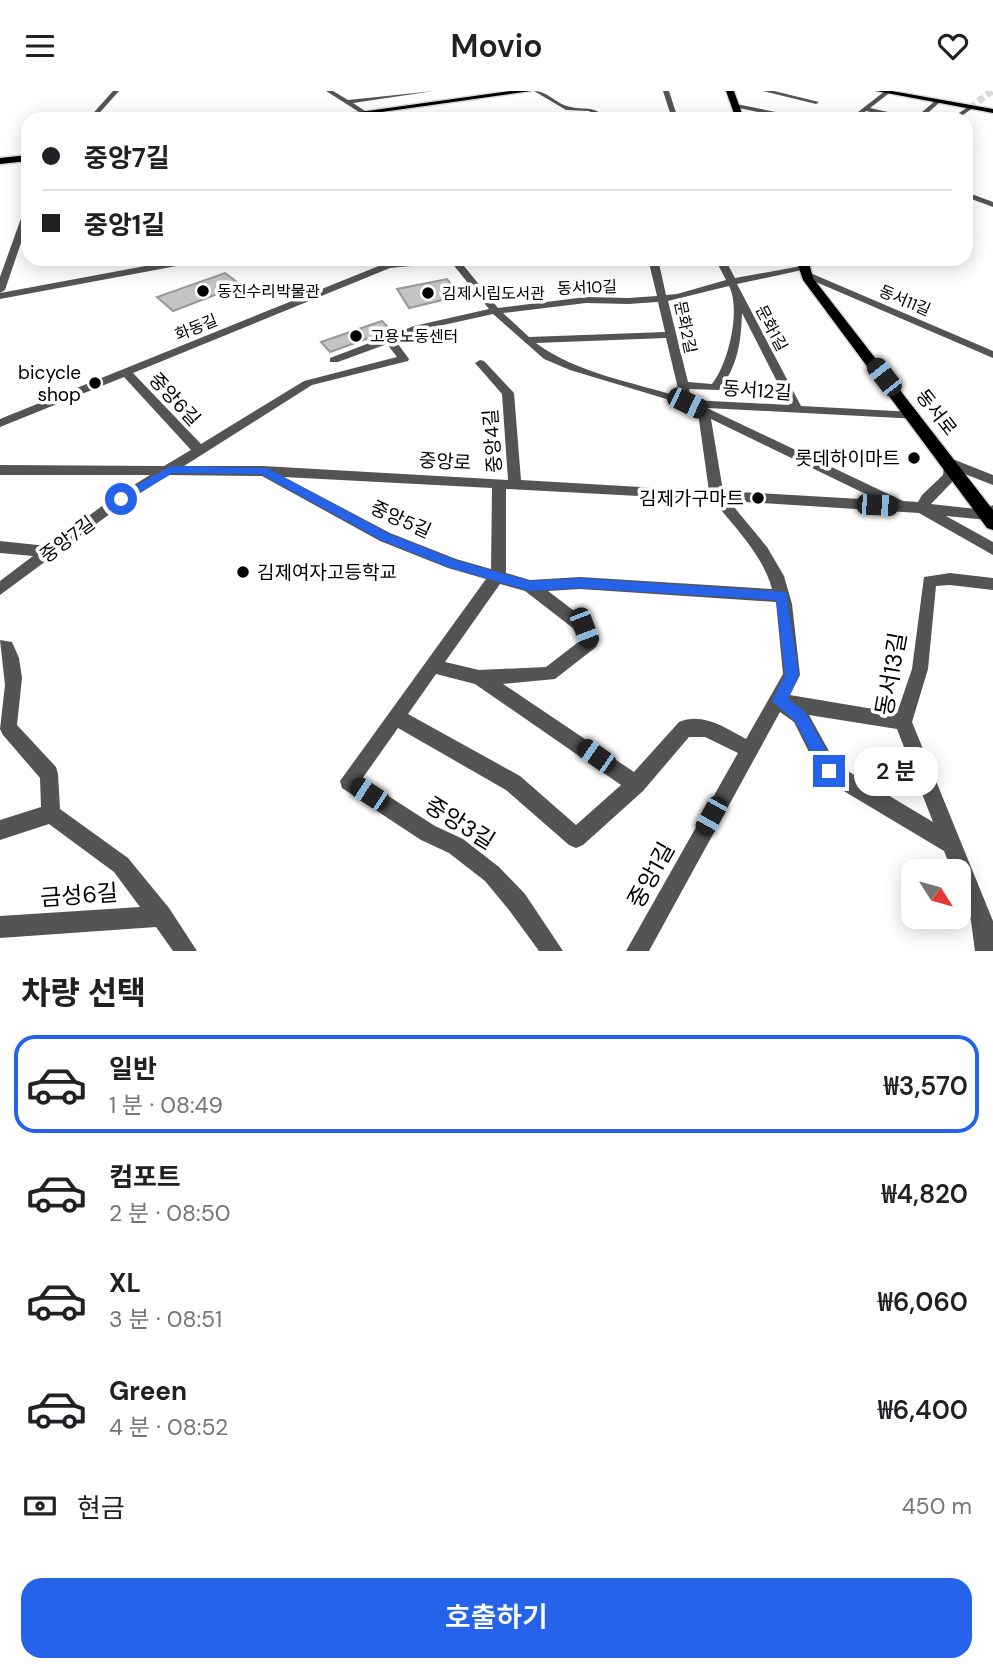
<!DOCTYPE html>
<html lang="ko">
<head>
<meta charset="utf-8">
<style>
  body { margin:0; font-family:"DM Sans","Noto Sans KR",sans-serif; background:#f6f6f6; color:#202124; height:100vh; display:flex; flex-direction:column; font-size:26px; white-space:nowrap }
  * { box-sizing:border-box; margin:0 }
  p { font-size:23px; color:#757577 }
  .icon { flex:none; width:38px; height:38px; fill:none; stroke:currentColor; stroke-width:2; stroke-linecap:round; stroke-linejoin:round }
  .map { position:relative; height:860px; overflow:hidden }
  .side { display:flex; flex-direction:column; background:#fff; flex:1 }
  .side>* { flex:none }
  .banner { position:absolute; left:21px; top:21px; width:952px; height:154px; border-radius:21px; box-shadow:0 4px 18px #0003; display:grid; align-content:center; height:154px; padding:0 21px; background:#fff }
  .needle { width:46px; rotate:127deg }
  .buttons { position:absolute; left:901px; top:768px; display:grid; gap:14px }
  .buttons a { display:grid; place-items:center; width:70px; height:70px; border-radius:14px; background:#fff; box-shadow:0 4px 18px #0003; font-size:35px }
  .end { position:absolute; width:32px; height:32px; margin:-16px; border:9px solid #2563eb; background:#fff; box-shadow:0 0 0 4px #fff }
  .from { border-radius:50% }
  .bubble { position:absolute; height:49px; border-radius:21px; background:#fff; box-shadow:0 4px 18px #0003; font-size:23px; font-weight:600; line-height:49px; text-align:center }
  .car { position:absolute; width:21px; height:42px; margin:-21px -10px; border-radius:9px; box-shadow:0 0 5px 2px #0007; background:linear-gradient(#222 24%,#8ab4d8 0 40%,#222 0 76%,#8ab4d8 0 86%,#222 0) }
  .banner b { display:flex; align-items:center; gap:24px; height:66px; font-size:26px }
  .banner b+b { border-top:2px solid #e0e0e0 }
  .banner i { width:18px; height:18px; background:#202124 }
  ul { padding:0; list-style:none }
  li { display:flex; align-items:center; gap:21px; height:98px; margin:0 14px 10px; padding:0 7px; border:4px solid transparent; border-radius:21px }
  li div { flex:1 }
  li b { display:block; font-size:26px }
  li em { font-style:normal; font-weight:600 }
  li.current { border-color:#2563eb }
  li>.icon { width:63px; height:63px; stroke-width:1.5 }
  h2 { padding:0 21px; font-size:32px; line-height:84px }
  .pay { display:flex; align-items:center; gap:18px; height:77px; padding:0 21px; font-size:26px }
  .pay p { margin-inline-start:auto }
  .cta { display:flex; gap:14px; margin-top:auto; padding:14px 21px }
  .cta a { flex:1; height:80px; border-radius:21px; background:#2563eb; color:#fff; font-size:28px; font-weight:600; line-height:80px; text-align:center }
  header { display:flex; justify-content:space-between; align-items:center; height:91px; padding:0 21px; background:#fff; font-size:32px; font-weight:600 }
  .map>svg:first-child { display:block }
  .building { fill:#c4c4c4; stroke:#989898; stroke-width:2 }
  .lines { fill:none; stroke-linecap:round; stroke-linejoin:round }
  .minor-tunnel { stroke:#d9d9d9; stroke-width:7; stroke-dasharray:7 3.5; stroke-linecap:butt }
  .major-casing { stroke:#dbdbdb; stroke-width:3 }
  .minor { fill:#545454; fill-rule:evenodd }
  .major { fill:#000; fill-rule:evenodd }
  .route { fill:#2563eb }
  .poi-dot { fill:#000; stroke:#fff; stroke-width:2.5 }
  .labels { text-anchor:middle; stroke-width:7; stroke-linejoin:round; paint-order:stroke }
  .far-street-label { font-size:16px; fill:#000; stroke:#fff }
  .far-poi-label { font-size:16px; fill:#000; stroke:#fff; text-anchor:start }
  .poi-label { font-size:19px; fill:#000; stroke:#fff; text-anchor:end }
  .street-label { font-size:19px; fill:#000; stroke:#fff }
  .near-street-label { font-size:23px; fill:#000; stroke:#fff }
</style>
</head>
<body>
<header><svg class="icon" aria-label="menu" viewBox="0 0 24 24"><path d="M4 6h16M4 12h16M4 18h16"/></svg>Movio<svg class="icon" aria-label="heart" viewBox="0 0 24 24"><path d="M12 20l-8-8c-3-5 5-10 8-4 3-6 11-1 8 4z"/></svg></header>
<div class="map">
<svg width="993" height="860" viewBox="0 0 993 860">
  <rect width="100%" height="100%" fill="#fff"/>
  <g class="building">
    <path d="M 225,182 L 241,194 L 173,220 L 157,206 Z"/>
    <path d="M 447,188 L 460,205 L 409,217 L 397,198 Z"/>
    <path d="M 382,230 L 391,239 L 330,261 L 321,251 Z"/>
  </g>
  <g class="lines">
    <path class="minor-tunnel" d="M 970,17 L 992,0"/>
    <g class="major-casing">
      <g id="major">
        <path d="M 510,0 L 531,0 L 332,28 L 310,28 Z"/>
        <path d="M 726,0 L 734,0 L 744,28 L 736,28 Z"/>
        <path d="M 876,0 L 892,0 L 993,18 L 993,22 Z"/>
        <path d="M 28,64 L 28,70 L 0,73 L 0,67 Z"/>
        <path d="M 796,168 L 808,168 L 813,187 L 993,419 L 993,439 L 987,437 L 803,189 Z"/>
      </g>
    </g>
    <g class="minor">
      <path d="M 113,0 L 119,0 L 94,28 L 88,28 Z"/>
      <path d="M 326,0 L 333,0 L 348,9 L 434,0 L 353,12 L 377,28 L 370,28 Z"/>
      <path d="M 534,0 C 548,0 557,14 571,16 C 590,20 590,13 608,28 L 601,28 L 589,20 L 566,19 Z"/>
      <path d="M 663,0 L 669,0 L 678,28 L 672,28 Z"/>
      <path d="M 763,0 L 774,0 L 819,11 L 816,13 Z"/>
      <path d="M 885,0 L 892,0 L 870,17 L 915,27 L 935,10 L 940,11 L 921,28 L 904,28 L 866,20 L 856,28 L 849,28 Z"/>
      <path d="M 736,13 L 801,26 L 804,28 L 792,28 L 734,16 Z"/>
      <path d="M 968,16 L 973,17 L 957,28 L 950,28 Z"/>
      <path d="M 966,101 L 993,111 L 993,116 L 966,106 Z"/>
      <path d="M 28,117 L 28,131 L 5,199 L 0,202 L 0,186 L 24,119 Z"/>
      <path d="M 183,168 L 203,168 L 198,171 L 0,208 L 0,202 Z"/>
      <path d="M 396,168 L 409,168 L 405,171 L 462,168 L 460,170 L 498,217 L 586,206 L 628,207 L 657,205 L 648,168 L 658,168 L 666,204 L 677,203 L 726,189 L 715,168 L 725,168 L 735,187 L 807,174 L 807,178 L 737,193 L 801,315 L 914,321 L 920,325 L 918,328 L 707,317 L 903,410 L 918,411 L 922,404 L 943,384 L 945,369 L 955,369 L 993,384 L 993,394 L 957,380 L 955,388 L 931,413 L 985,419 L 993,414 L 993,428 L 988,429 L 946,425 L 993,451 L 993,464 L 919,422 L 729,410 L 767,456 L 784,485 L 792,513 L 800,584 L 790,604 L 897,622 L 912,578 L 924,486 L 950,482 L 993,487 L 993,499 L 950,494 L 936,495 L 928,578 L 912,631 L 993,830 L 993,860 L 975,860 L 971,830 L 959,799 L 959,780 L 952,780 L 944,760 L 822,687 L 794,631 L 780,621 L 649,860 L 626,860 L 738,662 L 705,646 L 689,646 L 643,700 L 583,754 L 576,757 L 569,754 L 506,699 L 398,637 L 362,688 L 435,735 L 463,748 L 499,776 L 525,803 L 563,860 L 539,860 L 509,819 L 485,790 L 449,762 L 421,749 L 342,697 L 340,690 L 486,488 L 448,477 L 380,450 L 262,385 L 169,384 L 126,411 L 0,504 L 0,490 L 33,465 L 0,462 L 0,450 L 47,455 L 116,405 L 150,384 L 0,384 L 0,374 L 164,375 L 191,359 L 124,286 L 0,336 L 0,328 ZM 451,171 L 489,218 L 414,235 L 330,267 L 330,271 L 338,271 L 387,253 L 397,266 L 304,290 L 201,353 L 133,282 L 390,177 ZM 729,195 C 741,218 729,271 712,293 L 688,291 L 668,210 ZM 658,211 L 665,241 L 529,246 L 503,222 L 586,212 L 628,213 ZM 742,222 L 789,314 L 692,309 L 689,298 L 719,299 C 738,275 741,251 742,222 ZM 493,223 L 544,268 L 570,279 L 693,316 L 698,322 L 709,400 L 521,389 L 514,302 L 484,270 L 480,269 L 475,272 L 502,303 L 508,389 L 263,375 L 184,375 L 312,294 L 408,270 L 409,268 L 395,249 L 421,239 ZM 666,247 L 680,306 C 632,291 576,282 536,252 ZM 711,328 L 878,409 L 723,400 ZM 284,386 L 492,397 L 491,478 L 456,468 L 390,442 ZM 506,398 L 713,409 C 735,437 763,464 772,498 L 580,486 L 530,489 L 506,482 ZM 500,493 L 525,500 L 578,541 L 581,549 L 546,576 L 479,579 L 445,571 ZM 580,498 L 776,511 L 783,583 L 746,648 C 725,637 703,621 679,631 L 634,681 L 503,593 L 555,588 L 596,556 L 598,551 L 590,532 L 548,500 ZM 436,583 L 475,593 L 621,694 L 576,734 L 520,685 L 408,623 ZM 809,624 L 897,638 L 933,731 L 836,673 Z"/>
      <path d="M 802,181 L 808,181 L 993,260 L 993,267 L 802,185 Z"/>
      <path d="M 0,549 L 12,551 L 19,567 L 22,587 L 17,634 L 56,676 L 58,683 L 60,718 L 128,767 L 169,817 L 197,860 L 173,860 L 156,836 L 0,847 L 0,825 L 140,816 L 114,781 L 49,733 L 0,749 L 0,729 L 41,716 L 40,687 L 3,644 L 0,638 L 5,594 Z"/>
    </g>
    <use href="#major" class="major"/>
  </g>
  <path class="route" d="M 171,375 L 267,377 L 389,443 L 455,469 L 530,490 L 580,487 L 786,501 L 799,584 L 788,608 L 805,621 L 835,675 L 835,686 L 824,686 L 795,630 L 772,610 L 785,584 L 776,509 L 580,497 L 530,500 L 448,476 L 381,449 L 261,383 L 173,382 L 125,410 L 117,410 L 117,405 Z"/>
  <g class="poi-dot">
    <circle cx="203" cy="200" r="7"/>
    <circle cx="428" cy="202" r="7"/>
    <circle cx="356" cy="245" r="7"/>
    <circle cx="95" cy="292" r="7"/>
    <circle cx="914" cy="367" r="7"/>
    <circle cx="758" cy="407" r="7"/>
    <circle cx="243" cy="481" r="7"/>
  </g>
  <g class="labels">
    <g class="far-street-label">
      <text transform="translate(587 196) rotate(-2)" y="6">동서10길</text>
      <text transform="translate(905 209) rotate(23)" y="6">동서11길</text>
      <text transform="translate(196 236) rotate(-22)" y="6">화동길</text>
      <text transform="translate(686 236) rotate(78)" y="6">문화2길</text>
      <text transform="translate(772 237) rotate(62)" y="6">문화1길</text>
    </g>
    <g class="far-poi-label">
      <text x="217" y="206">동진수리박물관</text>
      <text x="442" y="208">김제시립도서관</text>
      <text x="370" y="251">고용노동센터</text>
    </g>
    <g class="poi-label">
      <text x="81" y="288">bicycle<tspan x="81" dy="22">shop</tspan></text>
      <text x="900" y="374">롯데하이마트</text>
      <text x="744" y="414">김제가구마트</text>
      <text x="257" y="488" text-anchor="start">김제여자고등학교</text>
    </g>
    <g class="street-label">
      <text transform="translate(757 299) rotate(4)" y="7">동서12길</text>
      <text transform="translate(175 308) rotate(47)" y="7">중앙6길</text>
      <text transform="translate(937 321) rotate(52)" y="7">동서로</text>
      <text transform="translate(492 350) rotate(-94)" y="7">중앙4길</text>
      <text transform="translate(445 370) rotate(3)" y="7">중앙로</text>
      <text transform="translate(401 428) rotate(24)" y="7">중앙5길</text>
      <text transform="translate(67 448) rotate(-37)" y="7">중앙7길</text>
    </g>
    <g class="near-street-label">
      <text transform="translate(891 583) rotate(-80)" y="8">동서13길</text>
      <text transform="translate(460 732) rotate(32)" y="8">중앙3길</text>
      <text transform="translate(651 784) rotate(-61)" y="8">중앙1길</text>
      <text transform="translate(79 804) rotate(-4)" y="8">금성6길</text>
    </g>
  </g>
</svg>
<div class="buttons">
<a><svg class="needle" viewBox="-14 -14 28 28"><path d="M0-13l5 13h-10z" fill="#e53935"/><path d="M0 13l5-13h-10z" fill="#757577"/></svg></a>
</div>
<i class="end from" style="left:121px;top:408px"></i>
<i class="end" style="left:829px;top:680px"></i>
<div class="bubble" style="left:854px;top:656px;width:84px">2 분</div>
<i class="car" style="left:884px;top:286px;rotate:322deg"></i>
<i class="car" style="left:687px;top:312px;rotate:116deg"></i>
<i class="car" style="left:877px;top:414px;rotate:93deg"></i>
<i class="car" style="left:584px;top:537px;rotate:159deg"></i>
<i class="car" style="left:596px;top:665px;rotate:305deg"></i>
<i class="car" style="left:369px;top:703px;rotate:303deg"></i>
<i class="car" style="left:711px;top:725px;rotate:209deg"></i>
<div class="banner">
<b><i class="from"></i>중앙7길</b>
<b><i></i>중앙1길</b>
</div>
</div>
<section class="side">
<h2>차량 선택</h2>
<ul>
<li class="current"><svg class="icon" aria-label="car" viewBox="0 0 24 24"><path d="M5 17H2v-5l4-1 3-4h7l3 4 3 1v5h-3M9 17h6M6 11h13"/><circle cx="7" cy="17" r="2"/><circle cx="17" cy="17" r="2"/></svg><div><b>일반</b><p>1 분 · 08:49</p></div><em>₩3,570</em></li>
<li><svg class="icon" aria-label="car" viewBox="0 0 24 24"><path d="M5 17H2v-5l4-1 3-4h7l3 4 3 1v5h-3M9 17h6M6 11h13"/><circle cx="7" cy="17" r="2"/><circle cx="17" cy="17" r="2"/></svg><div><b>컴포트</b><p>2 분 · 08:50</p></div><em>₩4,820</em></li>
<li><svg class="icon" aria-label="car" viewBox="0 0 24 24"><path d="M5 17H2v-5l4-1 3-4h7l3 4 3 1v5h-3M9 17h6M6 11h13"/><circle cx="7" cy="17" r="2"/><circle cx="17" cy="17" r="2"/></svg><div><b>XL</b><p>3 분 · 08:51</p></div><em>₩6,060</em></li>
<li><svg class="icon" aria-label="car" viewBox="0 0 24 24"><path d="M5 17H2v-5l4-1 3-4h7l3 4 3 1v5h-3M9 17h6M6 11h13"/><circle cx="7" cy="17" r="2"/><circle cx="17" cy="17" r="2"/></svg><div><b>Green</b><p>4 분 · 08:52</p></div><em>₩6,400</em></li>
</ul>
<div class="pay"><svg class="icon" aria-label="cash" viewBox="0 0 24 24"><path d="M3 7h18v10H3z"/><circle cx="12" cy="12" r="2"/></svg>현금<p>450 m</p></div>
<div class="cta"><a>호출하기</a></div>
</section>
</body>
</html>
